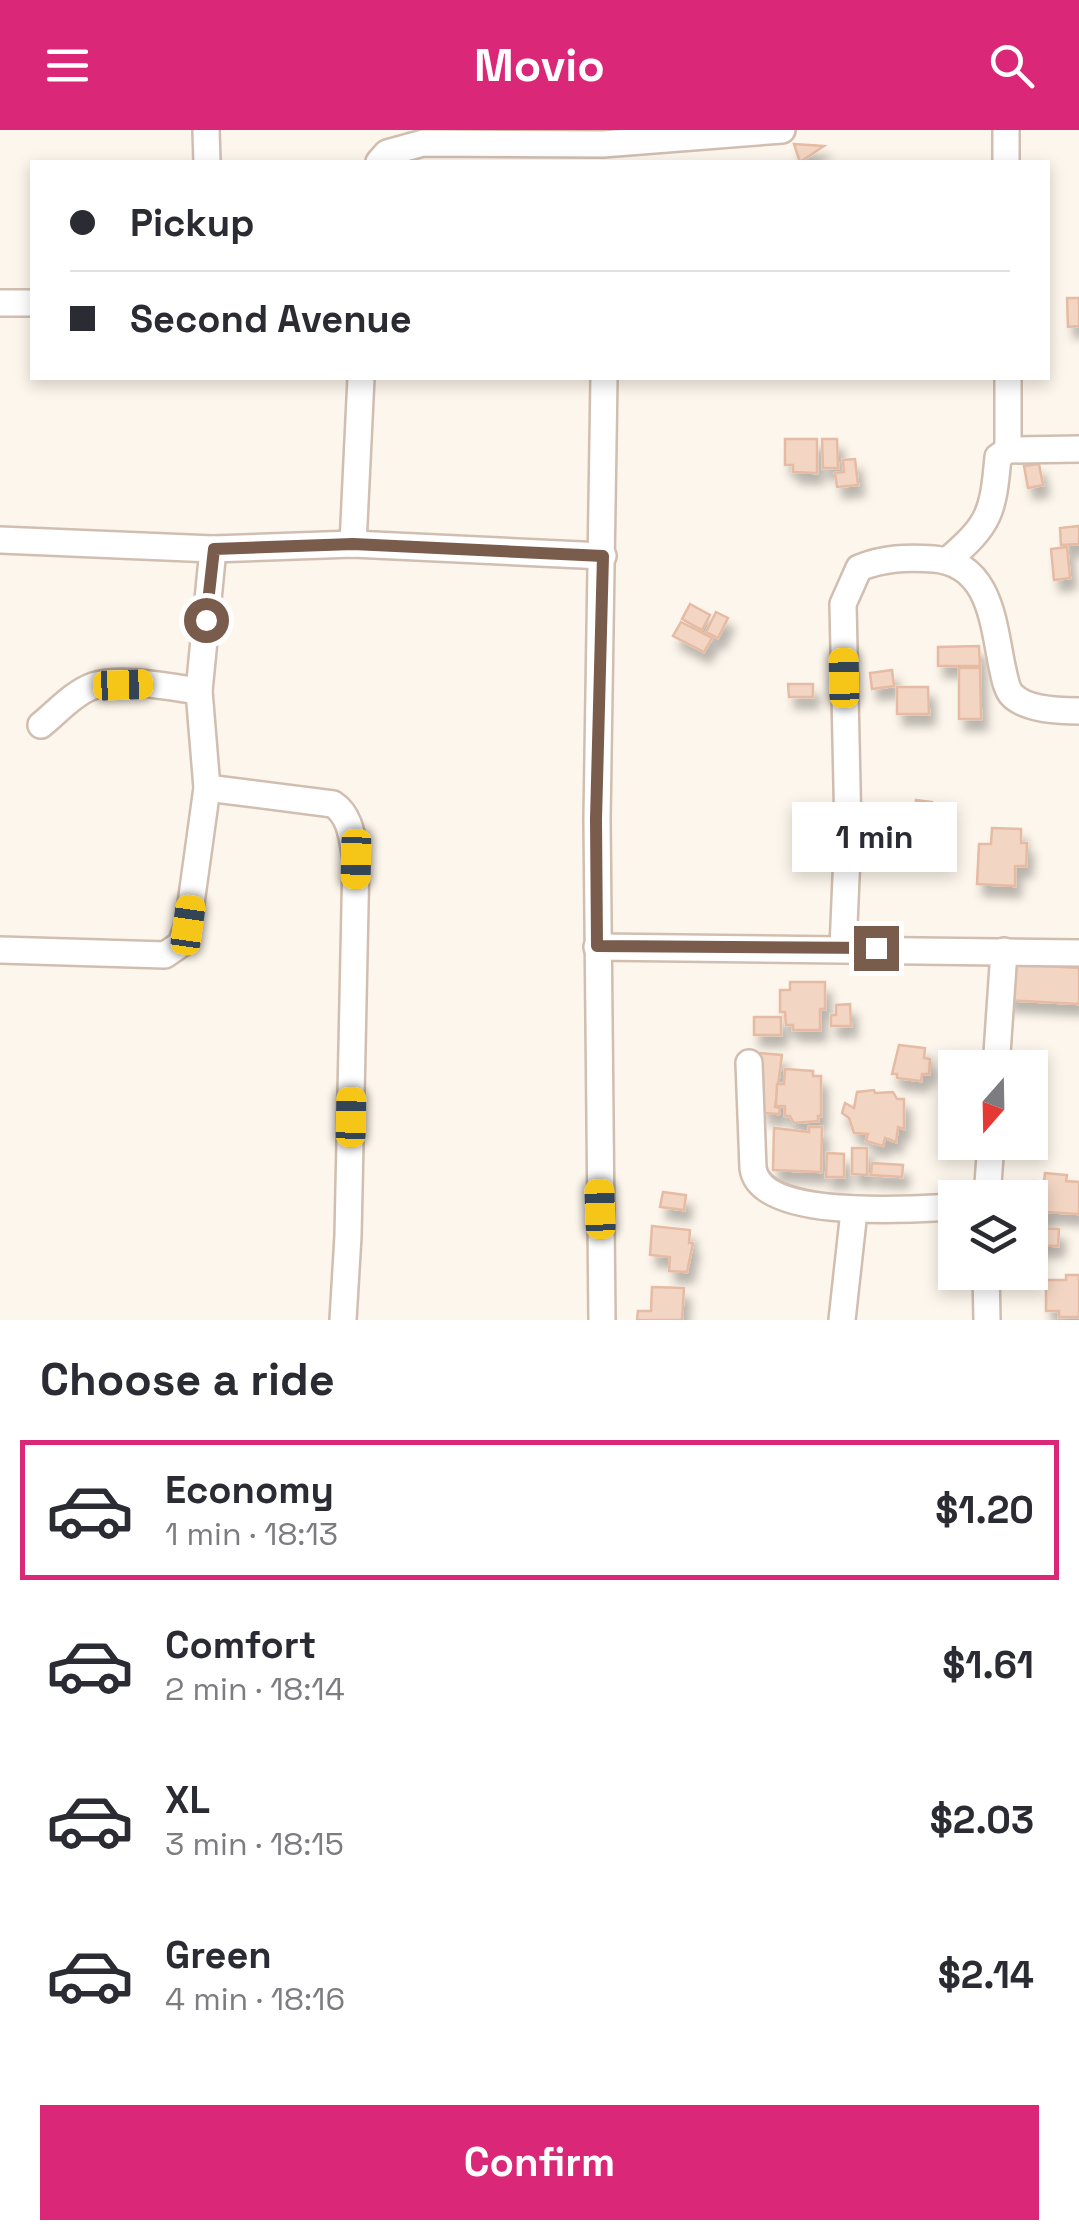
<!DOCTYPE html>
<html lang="en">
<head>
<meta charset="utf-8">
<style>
  body { margin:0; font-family:"Space Grotesk",sans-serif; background:#f2f2f3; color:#2b2b33; height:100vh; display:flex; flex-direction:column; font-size:38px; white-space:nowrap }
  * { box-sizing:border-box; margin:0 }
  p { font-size:32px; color:#7c7c81 }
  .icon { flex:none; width:55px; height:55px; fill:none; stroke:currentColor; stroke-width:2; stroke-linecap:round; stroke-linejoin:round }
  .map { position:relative; height:1190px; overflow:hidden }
  .panel { display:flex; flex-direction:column; background:#fff; flex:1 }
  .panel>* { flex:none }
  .top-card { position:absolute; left:30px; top:30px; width:1020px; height:220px; border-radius:0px; box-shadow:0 5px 15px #0003; display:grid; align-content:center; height:220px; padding:0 40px; background:#fff }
  .needle { width:65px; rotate:200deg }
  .buttons { position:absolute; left:938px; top:920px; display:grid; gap:20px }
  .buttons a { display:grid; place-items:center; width:110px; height:110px; border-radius:0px; background:#fff; box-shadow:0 5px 15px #0003; font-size:50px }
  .end { position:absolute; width:45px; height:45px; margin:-22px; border:12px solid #7a5c4d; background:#fff; box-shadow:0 0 0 5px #fff }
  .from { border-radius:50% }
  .bubble { position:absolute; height:70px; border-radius:0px; background:#fff; box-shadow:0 5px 15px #0003; font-size:32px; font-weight:600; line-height:70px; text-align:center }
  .car { position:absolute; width:30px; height:60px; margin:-30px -15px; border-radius:12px; box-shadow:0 0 8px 2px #0007; background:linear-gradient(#f5c518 24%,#345 0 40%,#f5c518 0 76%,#345 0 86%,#f5c518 0) }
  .top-card b { display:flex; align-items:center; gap:35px; height:95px; font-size:38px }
  .top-card b+b { border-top:2px solid #e1e1e2 }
  .top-card i { width:25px; height:25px; background:#2b2b33 }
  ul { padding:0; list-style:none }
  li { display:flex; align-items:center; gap:30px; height:140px; margin:0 20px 15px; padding:0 20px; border:5px solid transparent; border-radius:0px }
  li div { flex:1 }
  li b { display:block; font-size:38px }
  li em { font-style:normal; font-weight:600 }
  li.selected { border-color:#db2777 }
  li>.icon { width:90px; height:90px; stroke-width:1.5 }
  h2 { padding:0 40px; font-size:45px; line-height:120px }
  .primary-button { display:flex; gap:20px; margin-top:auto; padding:20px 40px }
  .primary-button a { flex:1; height:115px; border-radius:0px; background:#db2777; color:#fff; font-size:40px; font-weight:600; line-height:115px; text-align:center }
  header { display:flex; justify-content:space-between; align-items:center; height:130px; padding:0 40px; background:#db2777; color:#fff; font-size:45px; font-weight:600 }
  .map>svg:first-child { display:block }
  .building { fill:#f3d5c3; stroke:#e6bba3; stroke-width:2.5; filter:url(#shadow) }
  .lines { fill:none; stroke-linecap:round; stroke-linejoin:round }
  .minor-casing { stroke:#d1beb0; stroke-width:30 }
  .minor { stroke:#fff; stroke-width:25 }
  .route { stroke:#7a5c4d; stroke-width:12 }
</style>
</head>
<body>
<header><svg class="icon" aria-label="menu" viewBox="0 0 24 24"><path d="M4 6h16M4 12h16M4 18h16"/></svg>Movio<svg class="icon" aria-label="search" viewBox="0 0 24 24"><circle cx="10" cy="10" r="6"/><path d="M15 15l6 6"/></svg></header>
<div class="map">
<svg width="1079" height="1190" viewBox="0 0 1079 1190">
  <defs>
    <filter id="shadow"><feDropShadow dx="6" dy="11" stdDeviation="5" flood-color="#0004"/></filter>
  </defs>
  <rect width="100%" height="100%" fill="#fdf6ec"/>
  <g class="building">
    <path d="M 794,14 L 824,16 L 800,32 Z"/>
    <path d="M 1067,168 L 1079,168 L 1079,196 L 1068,197 Z"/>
    <path d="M 785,309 L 817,309 L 817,343 L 793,342 L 793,335 L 785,335 Z"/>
    <path d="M 822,309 L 837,309 L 838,338 L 823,338 Z"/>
    <path d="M 855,329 L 858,355 L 837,357 L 835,343 L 844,342 L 843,330 Z"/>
    <path d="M 1039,334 L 1043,355 L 1028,358 L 1024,336 Z"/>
    <path d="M 1079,396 L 1079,414 L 1061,415 L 1060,398 Z"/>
    <path d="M 1067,417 L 1070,448 L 1054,450 L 1051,419 Z"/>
    <path d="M 690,474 L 710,485 L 702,500 L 682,489 Z"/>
    <path d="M 716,482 L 728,488 L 718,508 L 706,502 Z"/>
    <path d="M 681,492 L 712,508 L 704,522 L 673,506 Z"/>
    <path d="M 979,516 L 980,536 L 938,536 L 938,517 Z"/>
    <path d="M 959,538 L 980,538 L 981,589 L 959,589 Z"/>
    <path d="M 892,540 L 894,556 L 872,559 L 870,543 Z"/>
    <path d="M 788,554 L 813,554 L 813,567 L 789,567 Z"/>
    <path d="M 897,557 L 928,557 L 929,584 L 897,584 Z"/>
    <path d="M 916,670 L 932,672 L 928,711 L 913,709 Z"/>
    <path d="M 992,698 L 1021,699 L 1021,713 L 1027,713 L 1026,736 L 1015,736 L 1015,756 L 977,754 L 979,714 L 991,714 Z"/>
    <path d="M 1013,828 L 1030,828 L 1029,835 L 1079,838 L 1079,874 L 1005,870 Z"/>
    <path d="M 790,852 L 825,852 L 825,879 L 820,879 L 820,900 L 793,900 L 793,895 L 786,895 L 785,882 L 780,882 L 780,860 L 790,860 Z"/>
    <path d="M 850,874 L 851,896 L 831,896 L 831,885 L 836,885 L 836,875 Z"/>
    <rect x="754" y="887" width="27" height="18"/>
    <path d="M 899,915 L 925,918 L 924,928 L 930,929 L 929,944 L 922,944 L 921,951 L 897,948 L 897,944 L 892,944 Z"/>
    <path d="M 760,923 L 782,925 L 775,977 L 780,978 L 779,984 L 763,983 L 763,972 L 758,972 Z"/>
    <path d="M 785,939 L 813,941 L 813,946 L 821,946 L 821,986 L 818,986 L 818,991 L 794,993 L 790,986 L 785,986 L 785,976 L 776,976 L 777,954 L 784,954 Z"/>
    <path d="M 874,960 L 875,963 L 893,962 L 897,969 L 904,969 L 904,999 L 898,997 L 896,1012 L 885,1008 L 883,1016 L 866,1011 L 868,1004 L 854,1003 L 849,988 L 842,983 L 845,973 L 854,978 L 857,962 Z"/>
    <path d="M 809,997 L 822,997 L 821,1042 L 773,1040 L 774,998 L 809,1002 Z"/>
    <path d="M 852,1018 L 867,1018 L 867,1045 L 852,1044 Z"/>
    <path d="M 827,1023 L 844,1024 L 844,1047 L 826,1047 Z"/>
    <path d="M 872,1033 L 903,1035 L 902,1047 L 871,1045 Z"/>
    <path d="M 1045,1043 L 1067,1045 L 1066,1051 L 1079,1052 L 1079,1084 L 1046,1082 L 1046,1087 L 1032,1086 L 1034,1051 L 1044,1052 Z"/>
    <path d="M 663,1062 L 686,1065 L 684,1080 L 660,1077 Z"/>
    <path d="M 652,1096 L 690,1100 L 689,1113 L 693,1113 L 687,1142 L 669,1141 L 670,1127 L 650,1125 Z"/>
    <path d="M 1030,1098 L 1059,1099 L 1058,1116 L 1030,1115 Z"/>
    <path d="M 1066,1145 L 1079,1145 L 1079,1187 L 1059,1187 L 1059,1181 L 1046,1181 L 1046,1150 L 1066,1150 Z"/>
    <path d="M 652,1157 L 684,1158 L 682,1190 L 637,1190 L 638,1181 L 651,1181 Z"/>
  </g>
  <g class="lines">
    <g class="minor-casing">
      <g id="minor">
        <path d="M 206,0 L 207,32"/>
        <path d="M 1006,0 L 1006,32"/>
        <path d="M 379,32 L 387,23 L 423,13 L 603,14 L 782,0"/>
        <path d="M 0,173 L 32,173"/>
        <path d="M 1008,248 L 1008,320"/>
        <path d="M 0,410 L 213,419 L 353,414 L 603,426"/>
        <path d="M 353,414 L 361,248"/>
        <path d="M 948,430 C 990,394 993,383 998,327 L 1008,320 L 1079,319"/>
        <path d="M 41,595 C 57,582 74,563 93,556 C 121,547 169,557 199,561"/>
        <path d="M 207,658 L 333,674 C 351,686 352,708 356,729 L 348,1106 L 343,1190"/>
        <path d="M 597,817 L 1079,823"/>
        <path d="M 843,818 L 848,701 L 843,474 L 859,438 C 884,428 907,427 934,429 C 990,434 993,492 1002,536 C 1004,544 1006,559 1012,565 C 1026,580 1061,581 1079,581"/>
        <path d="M 0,820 L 165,825 L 181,814 L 188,795 L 207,658 L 199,561 L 213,419"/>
        <path d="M 749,933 L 753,1038 C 760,1091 914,1079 955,1077"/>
        <path d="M 996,938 L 1004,821"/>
        <path d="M 987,1068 L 991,1012"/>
        <path d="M 986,1142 L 987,1190"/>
        <path d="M 602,1190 L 597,689 L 604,248"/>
        <path d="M 842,1190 L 854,1081"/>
      </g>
    </g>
    <use href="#minor" class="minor"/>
  </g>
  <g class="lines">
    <path class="route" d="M 206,490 L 214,419 L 353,414 L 603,426 L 596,689 L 597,816 L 876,818"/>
  </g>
</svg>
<div class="buttons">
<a><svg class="needle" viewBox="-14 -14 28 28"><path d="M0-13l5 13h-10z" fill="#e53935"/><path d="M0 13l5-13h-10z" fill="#7c7c81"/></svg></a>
<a><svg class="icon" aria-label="layers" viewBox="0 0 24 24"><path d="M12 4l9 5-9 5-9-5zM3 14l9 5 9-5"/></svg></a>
</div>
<i class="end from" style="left:206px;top:490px"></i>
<i class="end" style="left:876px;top:818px"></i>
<div class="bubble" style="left:792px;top:672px;width:165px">1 min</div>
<i class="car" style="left:844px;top:548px;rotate:359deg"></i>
<i class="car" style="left:123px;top:555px;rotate:88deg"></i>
<i class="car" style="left:356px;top:729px;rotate:181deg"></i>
<i class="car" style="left:188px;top:795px;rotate:8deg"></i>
<i class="car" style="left:351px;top:987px;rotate:1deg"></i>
<i class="car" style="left:600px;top:1079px;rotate:358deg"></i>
<div class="top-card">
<b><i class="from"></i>Pickup</b>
<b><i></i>Second Avenue</b>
</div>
</div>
<section class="panel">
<h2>Choose a ride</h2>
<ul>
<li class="selected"><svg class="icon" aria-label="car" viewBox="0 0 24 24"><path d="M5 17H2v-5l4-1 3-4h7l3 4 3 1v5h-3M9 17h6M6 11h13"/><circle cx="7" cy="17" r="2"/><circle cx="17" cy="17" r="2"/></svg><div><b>Economy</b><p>1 min · 18:13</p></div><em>$1.20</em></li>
<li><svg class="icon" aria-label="car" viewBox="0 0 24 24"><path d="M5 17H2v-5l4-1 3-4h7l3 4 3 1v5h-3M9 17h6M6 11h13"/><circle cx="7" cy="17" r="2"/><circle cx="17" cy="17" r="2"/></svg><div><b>Comfort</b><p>2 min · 18:14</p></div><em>$1.61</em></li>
<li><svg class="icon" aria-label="car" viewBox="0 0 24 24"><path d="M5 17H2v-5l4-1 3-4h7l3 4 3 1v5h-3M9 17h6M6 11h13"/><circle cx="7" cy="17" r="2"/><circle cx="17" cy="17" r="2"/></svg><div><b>XL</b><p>3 min · 18:15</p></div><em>$2.03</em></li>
<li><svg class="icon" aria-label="car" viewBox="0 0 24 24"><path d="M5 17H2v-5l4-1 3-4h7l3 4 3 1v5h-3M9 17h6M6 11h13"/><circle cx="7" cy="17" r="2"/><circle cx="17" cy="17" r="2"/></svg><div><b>Green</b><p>4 min · 18:16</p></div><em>$2.14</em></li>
</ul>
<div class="primary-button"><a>Confirm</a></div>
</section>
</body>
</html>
